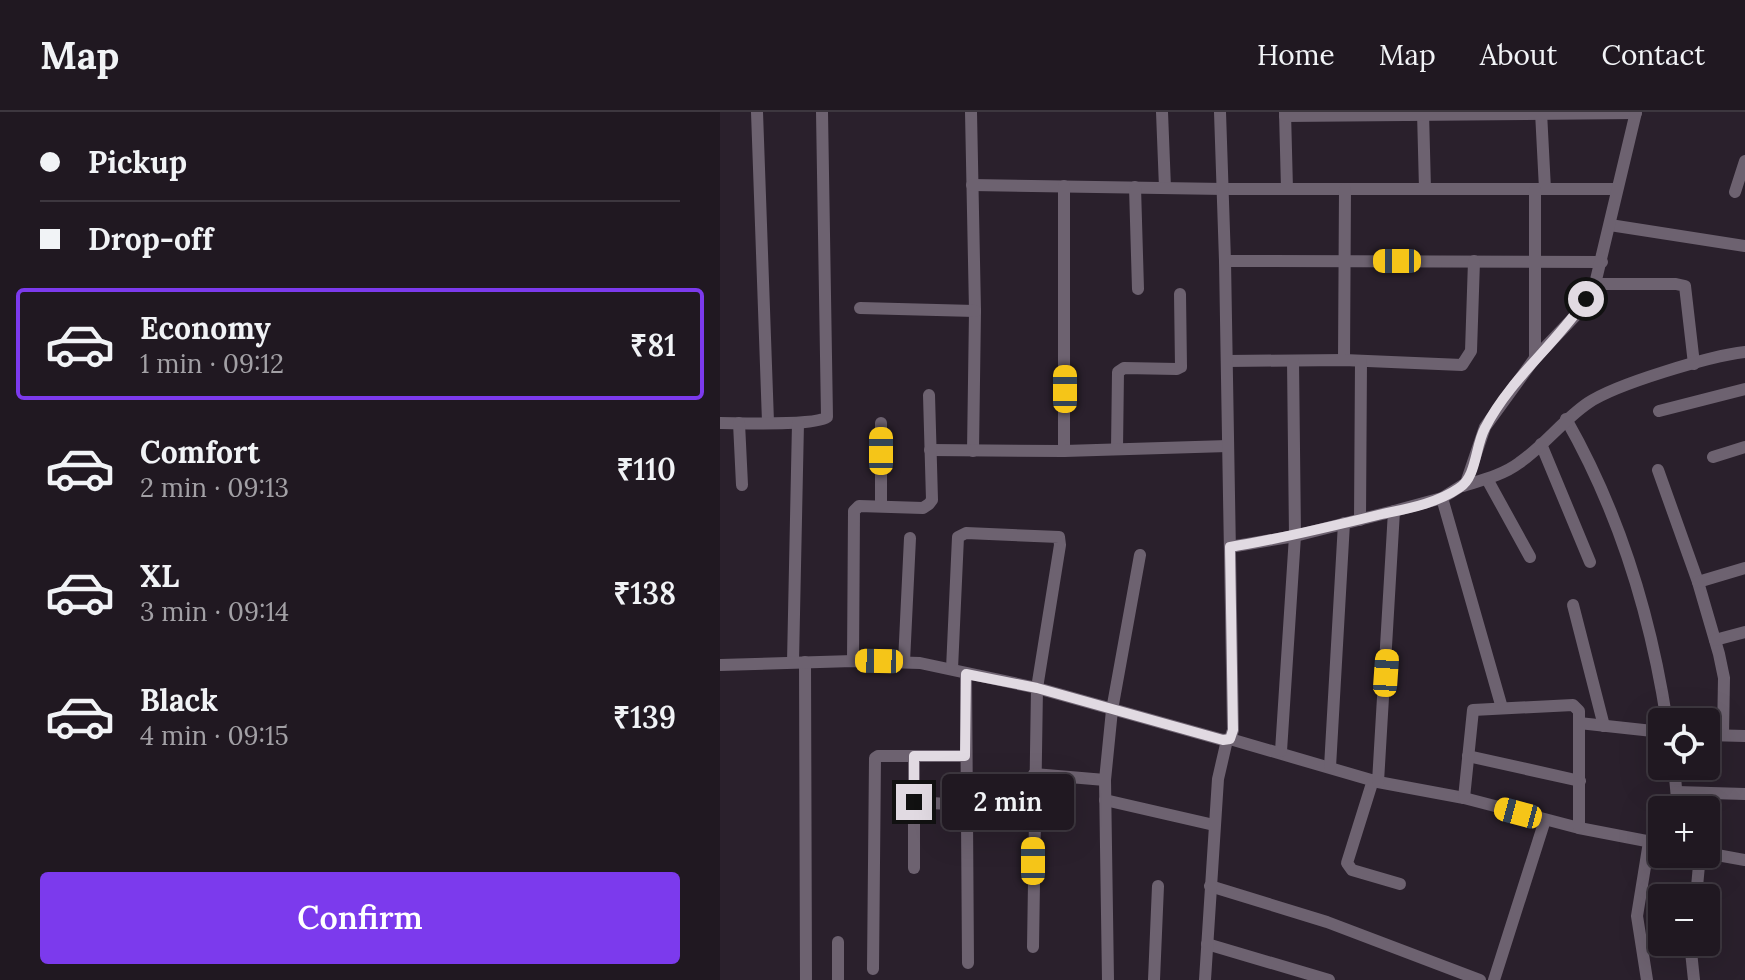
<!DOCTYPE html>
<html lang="en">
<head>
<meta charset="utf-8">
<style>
  body { margin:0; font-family:Lora,serif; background:#2d252e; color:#f1f3f6; height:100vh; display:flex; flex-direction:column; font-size:30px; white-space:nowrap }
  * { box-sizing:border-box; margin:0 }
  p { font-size:26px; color:#a2a0a5 }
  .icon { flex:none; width:44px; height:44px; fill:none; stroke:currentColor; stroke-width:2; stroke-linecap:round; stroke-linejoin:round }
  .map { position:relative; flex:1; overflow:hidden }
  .side { display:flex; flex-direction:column; background:#201821; width:720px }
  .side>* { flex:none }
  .guide { display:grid; align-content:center; height:176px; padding:0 40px; background:#201821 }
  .fabs { position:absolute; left:928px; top:596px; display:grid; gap:16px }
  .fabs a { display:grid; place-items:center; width:72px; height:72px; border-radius:8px; background:#201821; box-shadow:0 8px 32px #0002,0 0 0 2px #3d373f; font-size:40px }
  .end { position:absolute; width:36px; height:36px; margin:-18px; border:10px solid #e1dae2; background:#111; box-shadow:0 0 0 4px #111 }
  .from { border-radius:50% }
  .bubble { position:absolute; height:56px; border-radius:8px; background:#201821; box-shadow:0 8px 32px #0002,0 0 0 2px #3d373f; font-size:26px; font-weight:600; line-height:56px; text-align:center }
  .car { position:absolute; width:24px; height:48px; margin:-24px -12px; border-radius:10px; box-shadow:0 0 6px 2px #0007; background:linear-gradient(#f5c518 24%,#345 0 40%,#f5c518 0 76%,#345 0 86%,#f5c518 0) }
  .guide b { display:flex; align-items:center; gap:28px; height:76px; font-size:30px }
  .guide b+b { border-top:2px solid #3d373f }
  .guide i { width:20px; height:20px; background:#f1f3f6 }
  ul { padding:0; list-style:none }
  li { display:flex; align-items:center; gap:24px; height:112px; margin:0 16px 12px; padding:0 24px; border:4px solid transparent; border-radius:8px }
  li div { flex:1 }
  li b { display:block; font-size:30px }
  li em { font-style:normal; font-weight:600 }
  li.active { border-color:#7c3aed }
  li>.icon { width:72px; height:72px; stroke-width:1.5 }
  .button { display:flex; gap:16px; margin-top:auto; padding:16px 40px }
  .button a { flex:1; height:92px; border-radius:8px; background:#7c3aed; color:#fff; font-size:32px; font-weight:600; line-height:92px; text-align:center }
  header { display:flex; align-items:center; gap:48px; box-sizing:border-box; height:112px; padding:0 40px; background:#201821; border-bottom:2px solid #3d373f }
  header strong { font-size:38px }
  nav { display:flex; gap:44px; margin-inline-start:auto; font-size:28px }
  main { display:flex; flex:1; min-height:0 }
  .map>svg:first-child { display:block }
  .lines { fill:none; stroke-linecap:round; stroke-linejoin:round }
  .street { stroke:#6d6270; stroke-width:12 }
  .route { stroke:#e1dae2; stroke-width:10 }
</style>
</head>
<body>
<header>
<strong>Map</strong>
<nav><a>Home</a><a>Map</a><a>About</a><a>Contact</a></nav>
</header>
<main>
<section class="side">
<div class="guide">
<b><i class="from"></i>Pickup</b>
<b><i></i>Drop-off</b>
</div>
<ul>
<li class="active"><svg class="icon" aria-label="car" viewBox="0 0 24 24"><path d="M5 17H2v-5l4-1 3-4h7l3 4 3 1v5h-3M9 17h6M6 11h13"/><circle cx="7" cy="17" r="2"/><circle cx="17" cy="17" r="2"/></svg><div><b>Economy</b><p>1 min · 09:12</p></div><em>₹81</em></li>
<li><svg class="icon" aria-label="car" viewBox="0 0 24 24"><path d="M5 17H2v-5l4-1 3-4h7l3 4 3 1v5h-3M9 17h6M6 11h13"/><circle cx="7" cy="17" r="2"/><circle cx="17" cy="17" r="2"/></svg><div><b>Comfort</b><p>2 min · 09:13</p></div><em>₹110</em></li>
<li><svg class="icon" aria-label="car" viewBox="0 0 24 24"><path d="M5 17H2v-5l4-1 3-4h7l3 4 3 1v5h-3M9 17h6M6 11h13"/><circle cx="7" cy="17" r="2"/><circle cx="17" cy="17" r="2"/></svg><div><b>XL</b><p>3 min · 09:14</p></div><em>₹138</em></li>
<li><svg class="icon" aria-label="car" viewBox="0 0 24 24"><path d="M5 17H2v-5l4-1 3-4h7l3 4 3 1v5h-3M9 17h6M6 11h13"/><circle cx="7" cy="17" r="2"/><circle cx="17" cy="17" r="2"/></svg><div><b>Black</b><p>4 min · 09:15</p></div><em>₹139</em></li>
</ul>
<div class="button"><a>Confirm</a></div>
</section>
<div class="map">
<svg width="1025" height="868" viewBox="0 0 1025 868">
  <rect width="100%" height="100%" fill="#2a202c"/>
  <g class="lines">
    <g class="street">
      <path d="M 37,0 L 48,310"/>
      <path d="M 251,0 L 255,199 L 253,339"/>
      <path d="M 442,0 L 445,76"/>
      <path d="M 565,0 L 567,77"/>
      <path d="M 703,0 L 705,77"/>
      <path d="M 821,0 L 825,77"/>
      <path d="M 565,4 L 916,1"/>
      <path d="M 252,73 L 504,77 L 897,77"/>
      <path d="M 344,74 L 344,339"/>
      <path d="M 415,75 L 418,177"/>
      <path d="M 1015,80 L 1025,49"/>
      <path d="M 890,113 L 1025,134"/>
      <path d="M 505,149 L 882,150"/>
      <path d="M 875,172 L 956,172 L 965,174 L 974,252"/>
      <path d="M 140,196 L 255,199"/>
      <path d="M 815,246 L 815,78"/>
      <path d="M 624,248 L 625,77"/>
      <path d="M 507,249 L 624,248 L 742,253 L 751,239 L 754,149"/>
      <path d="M 939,299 L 1025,277"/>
      <path d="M 846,307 C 899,400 931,505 947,610"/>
      <path d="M 0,311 C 20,311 95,314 107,305 L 102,0"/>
      <path d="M 19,311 L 22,373"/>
      <path d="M 161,311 L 161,394"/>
      <path d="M 821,332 L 870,450"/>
      <path d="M 397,337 L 398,260 L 404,256 L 457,257 L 461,255 L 460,182"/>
      <path d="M 210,338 L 344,339 L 508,334"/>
      <path d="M 993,345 L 1025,335"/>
      <path d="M 938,358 L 978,470 L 999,542 L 1004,566 L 1003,623"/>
      <path d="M 767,367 L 810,445"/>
      <path d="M 743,374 C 762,368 783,363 799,351 C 824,334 843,308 868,291 C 896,272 990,244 1025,240"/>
      <path d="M 722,386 L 782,596"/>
      <path d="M 640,408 L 641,249"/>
      <path d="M 510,435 L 575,424 L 674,399 L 722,386 L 746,371 L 765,315 L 815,246 L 857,202 L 875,172 L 916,0"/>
      <path d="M 978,470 L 1025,456"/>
      <path d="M 853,493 L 884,614"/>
      <path d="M 995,528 L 1025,520"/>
      <path d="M 133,549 L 134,399 L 139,394 L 203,396 L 209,392 L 212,388 L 209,283"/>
      <path d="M 73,550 L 78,311"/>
      <path d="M 85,550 L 86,868"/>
      <path d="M 184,550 L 190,426"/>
      <path d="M 0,553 L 133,549 L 200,551 L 317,576 L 503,628 L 510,627 L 513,618 L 505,149 L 500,0"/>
      <path d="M 232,557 L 238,425 L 246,421 L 339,425 L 340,433 L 317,576 L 313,835"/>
      <path d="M 246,562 L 248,851"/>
      <path d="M 859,611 L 942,620"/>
      <path d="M 986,623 L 1025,624"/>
      <path d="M 510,627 L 658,670 L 744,686 L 859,716 L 942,732"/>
      <path d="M 561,639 L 575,424 L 573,249"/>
      <path d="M 194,644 L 194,756"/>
      <path d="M 748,644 L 860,669"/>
      <path d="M 954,654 L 958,698"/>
      <path d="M 610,655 L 624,411"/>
      <path d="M 314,662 L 385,668"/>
      <path d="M 653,668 L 627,751 L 632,758 L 680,772"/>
      <path d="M 658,670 L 674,399"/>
      <path d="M 957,680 L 1025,682"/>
      <path d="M 744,686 L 753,598 L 853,593 L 859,599 L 859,716"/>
      <path d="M 385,688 L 494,713"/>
      <path d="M 194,690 L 245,693"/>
      <path d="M 986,741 L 1025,748"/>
      <path d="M 490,774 L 607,810 L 760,868"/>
      <path d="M 976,786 L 980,742"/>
      <path d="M 118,830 L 118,868"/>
      <path d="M 970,830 L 974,868"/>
      <path d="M 487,832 L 609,868"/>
      <path d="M 153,857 L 155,646 L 158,644 L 245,644"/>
      <path d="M 388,868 L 385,668 L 392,598 L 420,443"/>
      <path d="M 434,868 L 438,774"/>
      <path d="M 485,868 L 498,667 L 507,628"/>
      <path d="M 774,868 L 825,708"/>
      <path d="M 927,868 L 917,804 L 929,730"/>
    </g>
  </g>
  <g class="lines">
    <path class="route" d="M 194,690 L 194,644 L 245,644 L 246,562 L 317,576 L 503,628 L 510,627 L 513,618 L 510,435 C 560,427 609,415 658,403 C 685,397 716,392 739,376 C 757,365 755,334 765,316 C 790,267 836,232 866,187"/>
  </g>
</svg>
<div class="fabs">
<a><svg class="icon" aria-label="locate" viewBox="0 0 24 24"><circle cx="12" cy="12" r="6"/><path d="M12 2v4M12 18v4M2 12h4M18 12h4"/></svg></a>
<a>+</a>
<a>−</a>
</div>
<i class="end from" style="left:866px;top:187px"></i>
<i class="end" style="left:194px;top:690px"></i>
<div class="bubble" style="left:222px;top:662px;width:132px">2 min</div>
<i class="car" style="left:677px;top:149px;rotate:270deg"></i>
<i class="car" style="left:345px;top:277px;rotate:0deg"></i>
<i class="car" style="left:161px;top:339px;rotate:0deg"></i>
<i class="car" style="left:159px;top:549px;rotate:271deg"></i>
<i class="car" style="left:666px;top:561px;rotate:4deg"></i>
<i class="car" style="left:798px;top:701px;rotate:285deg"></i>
<i class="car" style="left:313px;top:749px;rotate:0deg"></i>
</div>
</main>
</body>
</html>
